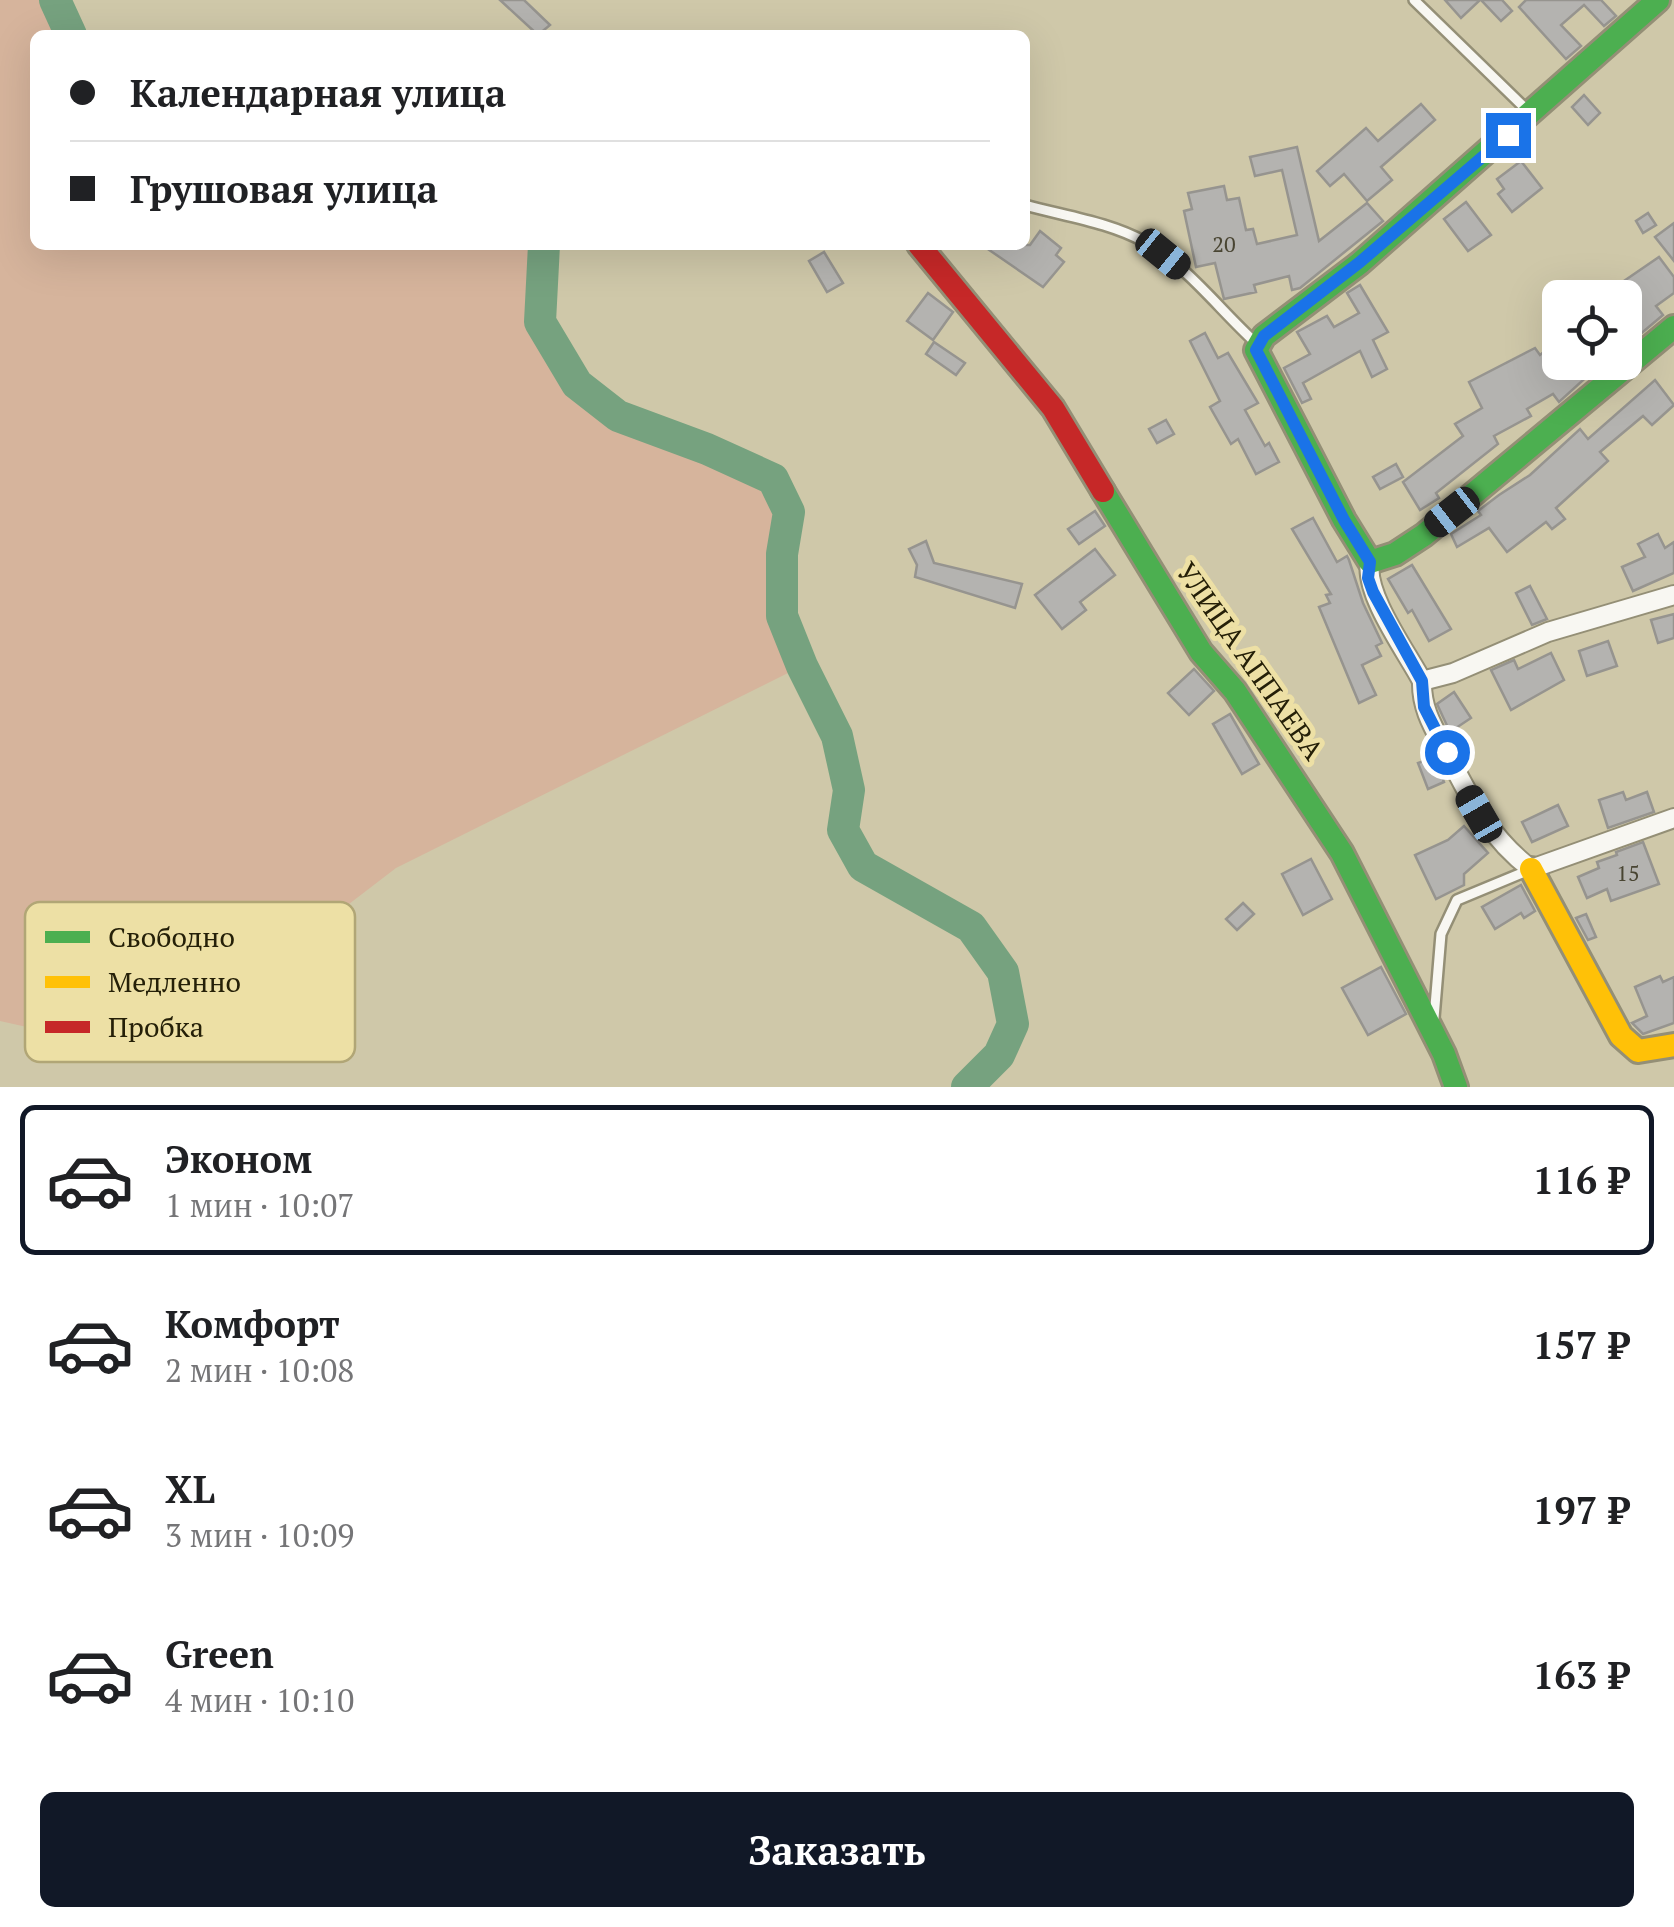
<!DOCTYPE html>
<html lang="ru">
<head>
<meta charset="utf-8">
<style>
  body { margin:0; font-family:"PT Serif",serif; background:#f2f2f2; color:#202124; height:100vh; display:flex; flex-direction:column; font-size:38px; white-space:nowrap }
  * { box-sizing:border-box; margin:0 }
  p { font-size:32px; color:#757577 }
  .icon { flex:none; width:55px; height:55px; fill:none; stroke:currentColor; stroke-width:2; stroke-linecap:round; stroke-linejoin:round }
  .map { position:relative; height:1087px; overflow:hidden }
  .drawer { display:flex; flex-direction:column; background:#fff; flex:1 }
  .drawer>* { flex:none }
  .hud { position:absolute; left:30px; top:30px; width:1000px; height:220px; border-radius:15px; box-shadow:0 10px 40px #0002; display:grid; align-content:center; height:220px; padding:0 40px; background:#fff }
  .controls { position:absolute; left:1542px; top:280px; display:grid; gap:20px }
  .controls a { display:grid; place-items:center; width:100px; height:100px; border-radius:15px; background:#fff; box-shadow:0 10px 40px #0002; font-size:50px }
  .end { position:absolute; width:45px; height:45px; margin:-22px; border:12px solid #1a73e8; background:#fff; box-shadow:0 0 0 5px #fff }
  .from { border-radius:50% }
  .car { position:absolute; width:30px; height:60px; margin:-30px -15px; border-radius:12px; box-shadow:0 0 8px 2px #0007; background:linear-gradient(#222 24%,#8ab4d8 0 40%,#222 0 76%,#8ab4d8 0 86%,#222 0) }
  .hud b { display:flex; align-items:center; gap:35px; height:95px; font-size:38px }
  .hud b+b { border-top:2px solid #e0e0e0 }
  .hud i { width:25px; height:25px; background:#202124 }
  ul { padding:18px 0 0; list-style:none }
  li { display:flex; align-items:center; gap:30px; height:150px; margin:0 20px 15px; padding:0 20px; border:5px solid transparent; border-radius:15px }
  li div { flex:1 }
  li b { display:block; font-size:38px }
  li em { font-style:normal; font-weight:800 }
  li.current { border-color:#111827 }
  li>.icon { width:90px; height:90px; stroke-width:1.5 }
  .button { display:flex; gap:20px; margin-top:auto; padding:20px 40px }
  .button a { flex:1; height:115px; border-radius:15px; background:#111827; color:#fff; font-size:40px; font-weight:800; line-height:115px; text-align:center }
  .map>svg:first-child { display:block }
  .green { fill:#d6b49c }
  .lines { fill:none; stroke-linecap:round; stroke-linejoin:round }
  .river { stroke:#76a27f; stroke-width:32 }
  .building { fill:#b4b3b0; stroke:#96948f; stroke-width:2.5 }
  .lane-casing { stroke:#948f76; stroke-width:14 }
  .street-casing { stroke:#948f76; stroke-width:22 }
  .fast-casing { stroke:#948f76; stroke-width:28 }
  .slow-casing { stroke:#948f76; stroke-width:28 }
  .jam-casing { stroke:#948f76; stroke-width:28 }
  .lane { stroke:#f8f7f2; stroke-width:9 }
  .street { stroke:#f8f7f2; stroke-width:18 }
  .fast { stroke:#4caf50; stroke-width:22 }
  .slow { stroke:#ffc107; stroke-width:22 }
  .jam { stroke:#c62828; stroke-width:22 }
  .route { stroke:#1a73e8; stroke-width:12 }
  .labels { text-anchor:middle; stroke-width:10; stroke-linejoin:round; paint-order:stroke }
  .number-label { font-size:22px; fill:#494532 }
  .street-label { font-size:28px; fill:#252008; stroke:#ede0a5 }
  .key { fill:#ede0a5; stroke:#b1a676; stroke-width:2.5 }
  .key-label { font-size:28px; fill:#252008 }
</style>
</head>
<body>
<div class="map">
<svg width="1674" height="1087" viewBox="0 0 1674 1087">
  <rect width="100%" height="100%" fill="#cfc8a9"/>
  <path class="green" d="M 0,0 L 55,0 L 71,35 L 35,35 L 35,245 L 544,245 L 540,322 L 577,384 L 618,416 L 707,449 L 773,479 L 789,512 L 782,554 L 782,616 L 802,666 L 396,868 L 152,1055 L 0,1021 Z"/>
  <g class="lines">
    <g class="river">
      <path d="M 55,0 L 71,35"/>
      <path d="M 544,245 L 540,322 L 577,384 L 618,416 L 707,449 L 773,479 L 789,512 L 782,554 L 782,616 L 802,666 L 837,736 L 849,790 L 843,830 L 863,866 L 971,927 L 1003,972 L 1013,1024 L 999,1055 L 967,1087"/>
    </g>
  </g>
  <g class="building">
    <path d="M 500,0 L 524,0 L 550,25 L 538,35 Z"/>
    <path d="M 1445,0 L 1480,0 L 1461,18 Z"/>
    <path d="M 1481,0 L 1502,0 L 1512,11 L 1501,21 Z"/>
    <path d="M 1526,0 L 1601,0 L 1616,16 L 1604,26 L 1584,5 L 1561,25 L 1581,46 L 1566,59 L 1519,7 Z"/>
    <path d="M 1584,95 L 1600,113 L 1588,125 L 1572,107 Z"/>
    <path d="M 1421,104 L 1435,120 L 1381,167 L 1392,180 L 1367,201 L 1344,174 L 1330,186 L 1317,171 L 1366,128 L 1378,141 Z"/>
    <path d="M 1297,147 L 1319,241 L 1367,203 L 1383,221 L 1300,288 L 1292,290 L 1289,276 L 1254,285 L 1256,292 L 1224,299 L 1215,263 L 1196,267 L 1184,211 L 1192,209 L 1188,193 L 1224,186 L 1227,200 L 1239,198 L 1246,230 L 1253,229 L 1257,244 L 1297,235 L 1282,170 L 1255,176 L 1250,157 Z"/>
    <path d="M 1521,161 L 1542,188 L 1512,212 L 1498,194 L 1504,189 L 1497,179 Z"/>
    <path d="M 1466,202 L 1491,235 L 1468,251 L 1444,219 Z"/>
    <path d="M 1648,213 L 1656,225 L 1643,233 L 1636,221 Z"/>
    <path d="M 1674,223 L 1674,261 L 1655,237 Z"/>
    <path d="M 1040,231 L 1061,248 L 1056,255 L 1064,262 L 1043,287 L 982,245 L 1030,245 Z"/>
    <path d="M 824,252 L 843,283 L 827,292 L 809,261 Z"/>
    <path d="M 1659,257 L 1674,277 L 1674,293 L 1656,306 L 1663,315 L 1625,347 L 1625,288 L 1621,283 Z"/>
    <path d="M 1360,285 L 1388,332 L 1373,340 L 1387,369 L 1372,377 L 1360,351 L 1303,383 L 1311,399 L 1302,403 L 1284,368 L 1310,354 L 1297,332 L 1327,316 L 1334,327 L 1359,313 L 1347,293 Z"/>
    <path d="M 928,293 L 953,312 L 933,340 L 907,321 Z"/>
    <path d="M 1205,333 L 1218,358 L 1228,353 L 1258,403 L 1245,410 L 1265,446 L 1269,443 L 1279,462 L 1256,474 L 1238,439 L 1231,444 L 1210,407 L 1220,401 L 1190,341 Z"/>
    <path d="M 1560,339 L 1560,362 L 1603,362 L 1559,402 L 1553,394 L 1527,409 L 1531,416 L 1494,436 L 1498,444 L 1436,493 L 1439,498 L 1420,510 L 1403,482 L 1463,436 L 1455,424 L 1482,408 L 1469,382 L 1535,348 L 1540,355 Z"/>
    <path d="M 934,342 L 965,363 L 956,375 L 926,354 Z"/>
    <path d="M 1655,380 L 1674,405 L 1652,425 L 1643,416 L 1600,452 L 1608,461 L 1556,508 L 1565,519 L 1552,529 L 1546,522 L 1507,552 L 1489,528 L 1457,547 L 1451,534 L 1481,515 L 1478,511 L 1499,495 L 1530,475 L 1580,429 L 1588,439 Z"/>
    <path d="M 1166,420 L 1174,434 L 1157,443 L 1149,429 Z"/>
    <path d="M 1396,464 L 1403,477 L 1380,489 L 1373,477 Z"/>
    <path d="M 1095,511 L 1105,526 L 1079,544 L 1068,529 Z"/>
    <path d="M 1313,518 L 1337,562 L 1347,556 L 1349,560 L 1363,603 L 1382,643 L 1376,646 L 1381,656 L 1362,665 L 1376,695 L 1359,703 L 1319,607 L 1330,603 L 1326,595 L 1331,594 L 1292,529 Z"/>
    <path d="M 1658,534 L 1665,548 L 1674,542 L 1674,573 L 1633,591 L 1622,567 L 1645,557 L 1638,544 Z"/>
    <path d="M 926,541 L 934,563 L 1022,584 L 1015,608 L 915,577 L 917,565 L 909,549 Z"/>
    <path d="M 1095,549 L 1115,575 L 1080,602 L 1086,610 L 1062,629 L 1035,595 Z"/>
    <path d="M 1412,565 L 1451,629 L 1429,641 L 1412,610 L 1408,613 L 1388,579 Z"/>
    <path d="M 1530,586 L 1547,619 L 1532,625 L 1516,593 Z"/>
    <path d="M 1674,614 L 1674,638 L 1658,643 L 1651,620 Z"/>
    <path d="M 1608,641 L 1617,666 L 1587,676 L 1579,651 Z"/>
    <path d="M 1551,653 L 1564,680 L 1511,710 L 1491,670 L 1514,660 L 1518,669 Z"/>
    <path d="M 1194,669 L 1214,691 L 1189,715 L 1168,693 Z"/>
    <path d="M 1454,692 L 1471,718 L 1450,732 L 1437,704 Z"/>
    <path d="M 1230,714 L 1259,764 L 1242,774 L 1213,724 Z"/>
    <path d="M 1435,757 L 1444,782 L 1428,789 L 1418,763 Z"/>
    <path d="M 1623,792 L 1626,800 L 1647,792 L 1654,812 L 1608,828 L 1599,800 Z"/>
    <path d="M 1558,805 L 1568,826 L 1532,842 L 1522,822 Z"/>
    <path d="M 1464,826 L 1488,853 L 1464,874 L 1464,885 L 1436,899 L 1415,855 L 1448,840 Z"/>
    <path d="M 1643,842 L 1659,884 L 1611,901 L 1607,889 L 1587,898 L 1578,877 L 1599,868 L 1597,862 L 1617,855 L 1616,852 Z"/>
    <path d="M 1311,859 L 1332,899 L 1303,915 L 1282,874 Z"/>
    <path d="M 1521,885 L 1535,911 L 1524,918 L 1521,913 L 1495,929 L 1482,907 Z"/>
    <path d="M 1243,903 L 1254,914 L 1237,930 L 1226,919 Z"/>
    <path d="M 1586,914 L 1596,937 L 1588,940 L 1576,918 Z"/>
    <path d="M 1381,967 L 1406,1014 L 1368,1035 L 1342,988 Z"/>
    <path d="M 1660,976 L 1663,982 L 1674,977 L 1674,1023 L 1643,1034 L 1632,1023 L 1647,1016 L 1635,987 Z"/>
  </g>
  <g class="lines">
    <g class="lane-casing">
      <g id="lane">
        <path d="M 1414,0 L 1529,112"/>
        <path d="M 1025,205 C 1064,216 1109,222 1145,242 C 1189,268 1218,308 1255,342"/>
        <path d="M 1434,1018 L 1441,934 L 1457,900 L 1529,870"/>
      </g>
    </g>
    <g class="street-casing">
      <g id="street">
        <path d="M 1370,562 C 1364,594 1406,651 1422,681 L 1453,673 L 1548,632 L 1674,595"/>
        <path d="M 1422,681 C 1421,710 1435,730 1448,755 C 1470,799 1491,839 1531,869 L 1674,818"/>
      </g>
    </g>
    <g class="fast-casing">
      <g id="fast">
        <path d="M 1658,0 L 1360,263 L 1264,336 L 1256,350 L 1344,520 L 1370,562 L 1395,554 L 1424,535 L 1674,327"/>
        <path d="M 1103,491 L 1201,652 L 1235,691 L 1342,853 L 1444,1054 L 1456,1087"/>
      </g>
    </g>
    <g class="slow-casing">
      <path id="slow" d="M 1531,869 L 1621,1036 L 1638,1051 L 1674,1045"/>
    </g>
    <g class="jam-casing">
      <path id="jam" d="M 919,245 L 1053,408 L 1103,491"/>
    </g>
    <use href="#lane" class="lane"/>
    <use href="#street" class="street"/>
    <use href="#fast" class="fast"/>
    <use href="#slow" class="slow"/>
    <use href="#jam" class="jam"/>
  </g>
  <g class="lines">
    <path class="route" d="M 1447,752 L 1424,707 L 1422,681 L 1373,592 L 1368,578 L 1370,562 L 1344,520 L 1256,350 L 1264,336 L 1360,262 L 1508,135"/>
  </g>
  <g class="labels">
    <g class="number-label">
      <text x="1224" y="252">20</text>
      <text x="1628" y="881">15</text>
    </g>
    <g class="street-label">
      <text transform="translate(1250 661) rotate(55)" y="10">УЛИЦА АППАЕВА</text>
    </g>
  </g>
  <rect x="25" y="902" width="330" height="160" rx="15" class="key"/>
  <rect x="45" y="931" width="45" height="12" fill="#4caf50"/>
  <rect x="45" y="976" width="45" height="12" fill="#ffc107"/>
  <rect x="45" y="1021" width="45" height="12" fill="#c62828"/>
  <g class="key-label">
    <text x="108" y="947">Свободно</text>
    <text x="108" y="992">Медленно</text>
    <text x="108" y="1037">Пробка</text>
  </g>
</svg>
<div class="controls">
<a><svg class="icon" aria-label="locate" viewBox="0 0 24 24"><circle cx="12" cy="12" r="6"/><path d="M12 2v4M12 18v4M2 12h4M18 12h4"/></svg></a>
</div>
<i class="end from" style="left:1447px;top:752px"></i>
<i class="end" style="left:1508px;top:135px"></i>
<i class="car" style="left:1163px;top:254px;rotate:129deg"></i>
<i class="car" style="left:1452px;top:512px;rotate:232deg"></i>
<i class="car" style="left:1479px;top:814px;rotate:330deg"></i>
<div class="hud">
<b><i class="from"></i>Календарная улица</b>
<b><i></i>Грушовая улица</b>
</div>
</div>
<section class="drawer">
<ul>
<li class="current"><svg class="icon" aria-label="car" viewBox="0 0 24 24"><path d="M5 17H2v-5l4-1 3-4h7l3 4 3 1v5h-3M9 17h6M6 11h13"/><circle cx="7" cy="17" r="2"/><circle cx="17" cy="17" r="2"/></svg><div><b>Эконом</b><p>1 мин · 10:07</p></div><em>116 ₽</em></li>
<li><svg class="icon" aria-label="car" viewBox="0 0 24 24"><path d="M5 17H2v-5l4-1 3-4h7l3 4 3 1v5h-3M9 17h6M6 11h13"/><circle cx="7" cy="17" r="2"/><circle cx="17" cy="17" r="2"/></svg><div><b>Комфорт</b><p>2 мин · 10:08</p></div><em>157 ₽</em></li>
<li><svg class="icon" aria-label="car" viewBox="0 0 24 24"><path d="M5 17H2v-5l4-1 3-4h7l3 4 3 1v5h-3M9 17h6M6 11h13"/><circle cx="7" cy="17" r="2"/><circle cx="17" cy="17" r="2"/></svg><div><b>XL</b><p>3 мин · 10:09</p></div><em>197 ₽</em></li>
<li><svg class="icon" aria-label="car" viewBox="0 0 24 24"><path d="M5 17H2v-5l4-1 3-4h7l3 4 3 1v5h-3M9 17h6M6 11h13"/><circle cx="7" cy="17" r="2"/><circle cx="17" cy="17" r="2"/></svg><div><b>Green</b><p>4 мин · 10:10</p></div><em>163 ₽</em></li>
</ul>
<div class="button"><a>Заказать</a></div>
</section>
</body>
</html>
